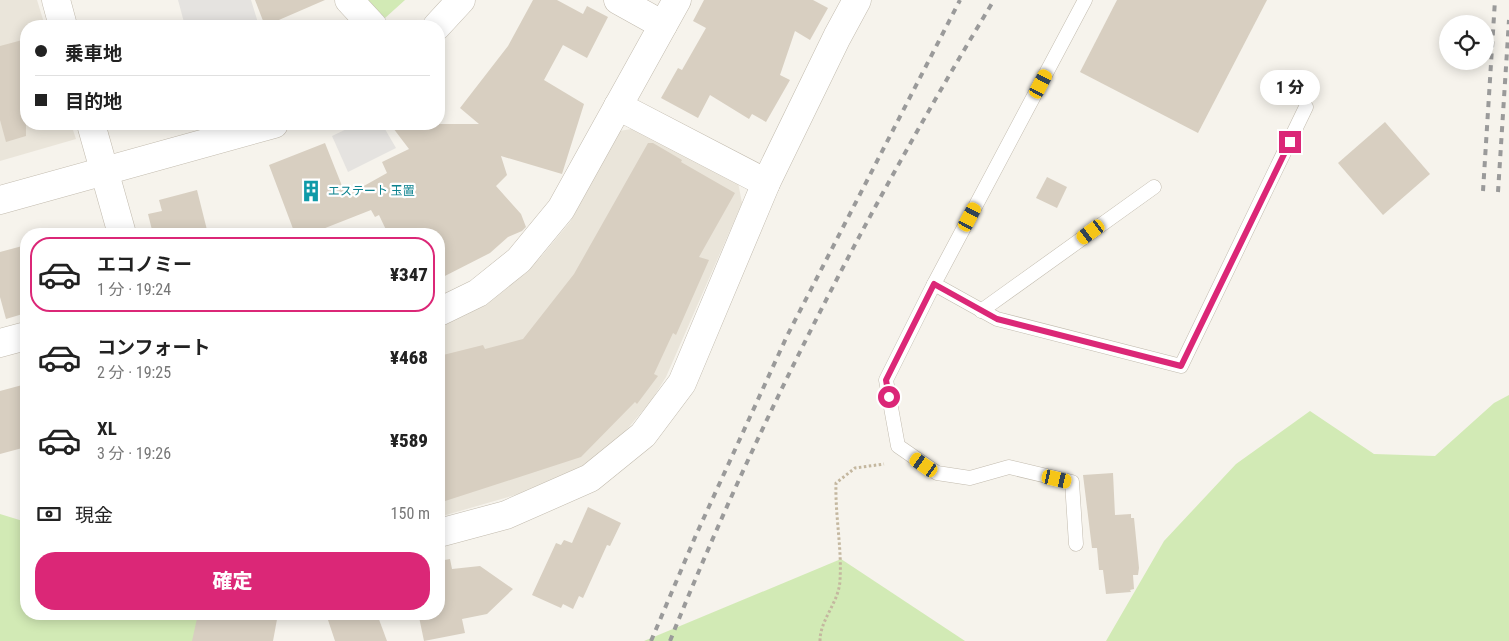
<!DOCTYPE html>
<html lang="ja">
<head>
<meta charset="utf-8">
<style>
  body { margin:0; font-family:"Roboto Condensed","Noto Sans JP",sans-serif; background:#f2f2f2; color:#222; height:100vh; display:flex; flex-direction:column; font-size:19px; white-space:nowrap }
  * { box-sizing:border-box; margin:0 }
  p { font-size:16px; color:#767676 }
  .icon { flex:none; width:28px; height:28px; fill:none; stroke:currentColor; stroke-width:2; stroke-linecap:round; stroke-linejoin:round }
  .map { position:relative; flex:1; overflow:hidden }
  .details { position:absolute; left:20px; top:228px; width:425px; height:392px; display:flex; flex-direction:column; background:#fff; border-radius:20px; box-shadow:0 2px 12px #0003 }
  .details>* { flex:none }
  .hud { position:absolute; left:20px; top:20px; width:425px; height:110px; border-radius:20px; box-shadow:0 2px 12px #0003; display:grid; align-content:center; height:110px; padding:0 15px; background:#fff }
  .tools { position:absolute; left:1439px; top:15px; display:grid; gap:10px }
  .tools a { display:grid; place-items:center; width:55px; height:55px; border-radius:50%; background:#fff; box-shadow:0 2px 12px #0003; font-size:25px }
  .end { position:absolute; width:22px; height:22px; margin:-11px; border:6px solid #db2777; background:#fff; box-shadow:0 0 0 2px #fff }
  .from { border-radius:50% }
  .bubble { position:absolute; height:35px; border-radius:18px; background:#fff; box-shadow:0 2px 12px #0003; font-size:16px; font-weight:800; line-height:35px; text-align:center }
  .car { position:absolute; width:15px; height:30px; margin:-15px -8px; border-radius:6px; box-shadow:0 0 4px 1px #0007; background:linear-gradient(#f5c518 24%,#345 0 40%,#f5c518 0 76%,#345 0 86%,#f5c518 0) }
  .hud b { display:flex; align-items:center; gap:18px; height:48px; font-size:19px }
  .hud b+b { border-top:1px solid #e0e0e0 }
  .hud i { width:12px; height:12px; background:#222 }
  ul { padding:9px 0 0; list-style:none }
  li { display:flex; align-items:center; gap:15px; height:75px; margin:0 10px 8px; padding:0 5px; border:2px solid transparent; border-radius:20px }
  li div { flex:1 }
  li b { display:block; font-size:19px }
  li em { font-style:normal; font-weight:800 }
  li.current { border-color:#db2777 }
  li>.icon { width:45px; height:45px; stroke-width:1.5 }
  .pay { display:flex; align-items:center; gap:12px; height:55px; padding:0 15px; font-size:19px }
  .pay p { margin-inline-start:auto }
  .cta { display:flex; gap:10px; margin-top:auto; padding:10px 15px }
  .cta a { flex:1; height:58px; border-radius:20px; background:#db2777; color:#fff; font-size:20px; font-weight:800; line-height:58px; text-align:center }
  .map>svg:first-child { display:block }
  .residential { fill:#eae5da }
  .green { fill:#d2eab5 }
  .parking { fill:#e5e3e0 }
  .building { fill:#d8cfc1 }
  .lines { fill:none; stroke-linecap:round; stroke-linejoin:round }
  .service-casing { stroke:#c2bbae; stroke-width:15 }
  .minor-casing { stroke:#c2bbae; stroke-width:29 }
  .tertiary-casing { stroke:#c2bbae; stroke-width:29 }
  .path { stroke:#c4b79f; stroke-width:3; stroke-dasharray:2.5 2.5; stroke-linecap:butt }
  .service { stroke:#fff; stroke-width:14 }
  .minor { stroke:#fff; stroke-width:28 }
  .tertiary { stroke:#fff; stroke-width:28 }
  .rail { stroke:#9a9a9a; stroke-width:4; stroke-dasharray:6 6; stroke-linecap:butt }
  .route { stroke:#db2777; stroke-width:6 }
  .labels { text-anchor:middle; stroke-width:4.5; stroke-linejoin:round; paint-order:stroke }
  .culture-label { font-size:12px; fill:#0d838f; stroke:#fff; text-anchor:start }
</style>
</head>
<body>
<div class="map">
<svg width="1509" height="641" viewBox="0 0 1509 641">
  <rect width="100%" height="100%" fill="#f6f3ec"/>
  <g class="residential">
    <path d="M 0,0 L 37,0 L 45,26 L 26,26 L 26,124 L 71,124 L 76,139 L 0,161 Z"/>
    <path d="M 638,128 L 738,182 L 742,203 L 666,377 L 651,401 L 618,440 L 584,467 L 543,487 L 439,517 L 439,327 L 461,317 L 503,291 L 540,258 L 570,222 L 619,131 Z"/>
  </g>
  <g class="green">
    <path d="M 367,0 L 405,0 L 385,18 Z"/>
    <path d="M 1509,395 L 1509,641 L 1106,641 L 1164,541 L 1236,464 L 1310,411 L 1374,454 L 1435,456 L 1494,403 Z"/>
    <path d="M 0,514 L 26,522 L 26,614 L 235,614 L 268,641 L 0,641 Z"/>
    <path d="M 841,559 L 965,641 L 644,641 Z"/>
  </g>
  <g class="parking">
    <path d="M 178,0 L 251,0 L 259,26 L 185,26 Z"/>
    <path d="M 357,124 L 382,124 L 396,148 L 348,172 L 332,136 Z"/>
  </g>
  <g class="building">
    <path d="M 255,0 L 325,0 L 265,26 Z"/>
    <path d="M 533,0 L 557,0 L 583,14 L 587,6 L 608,17 L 587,58 L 563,45 L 544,80 L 584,104 L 562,174 L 501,156 L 507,175 L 496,186 L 521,214 L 526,227 L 522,231 L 508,237 L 490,253 L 439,279 L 439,234 L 388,234 L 379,215 L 375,217 L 371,210 L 310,234 L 295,234 L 269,165 L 325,143 L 346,196 L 387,173 L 382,162 L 409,149 L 390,124 L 479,124 L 460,108 L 508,46 Z"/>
    <path d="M 704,0 L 813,0 L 828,8 L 810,40 L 795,31 L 780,75 L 790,80 L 766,122 L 752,114 L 749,119 L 710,95 L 698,118 L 661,98 L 678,68 L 682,70 L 706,28 L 693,21 Z"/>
    <path d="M 1117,0 L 1267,0 L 1198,133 L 1080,72 Z"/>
    <path d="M 26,39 L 26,136 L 6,142 L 0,120 L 0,46 Z"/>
    <path d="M 1385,122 L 1430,174 L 1383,215 L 1338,163 Z"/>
    <path d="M 648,143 L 653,143 L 682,160 L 681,162 L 735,193 L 699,257 L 709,260 L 676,335 L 673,333 L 654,374 L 658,376 L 637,404 L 635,402 L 581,457 L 439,503 L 439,356 L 483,345 L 485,349 L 523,339 L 574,274 Z"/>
    <path d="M 1047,177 L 1067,187 L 1057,208 L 1036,198 Z"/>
    <path d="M 197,190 L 208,234 L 153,234 L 148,214 L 162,211 L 159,200 Z"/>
    <path d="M 26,245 L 26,313 L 6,319 L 0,297 L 0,252 Z"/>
    <path d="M 26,384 L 26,447 L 0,454 L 0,391 Z"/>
    <path d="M 1113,473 L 1115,515 L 1131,514 L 1131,518 L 1134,518 L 1139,568 L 1138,575 L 1133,575 L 1134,589 L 1130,590 L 1131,592 L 1106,594 L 1103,570 L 1099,570 L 1097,548 L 1092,548 L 1083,475 Z"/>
    <path d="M 588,507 L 621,523 L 610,546 L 607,545 L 583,598 L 579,596 L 573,609 L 563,604 L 561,608 L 532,595 L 556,543 L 561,545 L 564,540 L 572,543 Z"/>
    <path d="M 450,559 L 452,569 L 480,566 L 513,589 L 487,614 L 462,619 L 465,633 L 424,641 L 419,617 L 439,614 L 439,561 Z"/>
    <path d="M 198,614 L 278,614 L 273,641 L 192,641 Z"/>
    <path d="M 326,614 L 377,614 L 387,641 L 335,641 Z"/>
  </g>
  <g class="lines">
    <g class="service-casing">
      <g id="service">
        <path d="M 1085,0 L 934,284 L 997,319 L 1181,366 L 1306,107"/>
        <path d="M 934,284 L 886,380 L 898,446 L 937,473 L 970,478 L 1009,467 L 1072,482 L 1076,544"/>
        <path d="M 981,311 L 1154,187"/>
      </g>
    </g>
    <g class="minor-casing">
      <g id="minor">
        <path d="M 56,0 L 63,26"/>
        <path d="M 349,0 L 373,26"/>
        <path d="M 618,0 L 663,25"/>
        <path d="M 618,106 L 766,183"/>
        <path d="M 91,124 L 122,234"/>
        <path d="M 439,312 L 478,293 L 519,260 L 561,209 L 677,0"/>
        <path d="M 0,343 L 26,336"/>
        <path d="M 439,533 L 506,515 L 590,478 L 643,435 L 682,383 L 766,183 L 837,37 L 857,0"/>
      </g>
    </g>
    <g class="tertiary-casing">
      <g id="tertiary">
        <path d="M 437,26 L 461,0"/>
        <path d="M 0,200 L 274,124"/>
      </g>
    </g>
    <path class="path" d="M 820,641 C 820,619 839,603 840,580 C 842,548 835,515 836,483 L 855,468 L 884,464"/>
    <use href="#service" class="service"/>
    <use href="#minor" class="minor"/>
    <use href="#tertiary" class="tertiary"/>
    <g class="rail">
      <path d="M 1483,191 L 1495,0"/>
      <path d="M 1498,192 L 1509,20"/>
      <path d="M 651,641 L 696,535 L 787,336 L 960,0"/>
      <path d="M 670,641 C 759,419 870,205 994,0"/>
    </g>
  </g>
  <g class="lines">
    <path class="route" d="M 889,397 L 886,380 L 934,284 L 997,319 L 1181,366 L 1290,142"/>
  </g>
  <defs>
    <g id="building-bare" transform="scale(1.725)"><path d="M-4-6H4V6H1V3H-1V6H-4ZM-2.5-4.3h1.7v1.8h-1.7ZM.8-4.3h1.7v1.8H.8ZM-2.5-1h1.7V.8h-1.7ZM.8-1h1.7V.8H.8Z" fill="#0f9aa8" stroke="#fff" stroke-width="2.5" paint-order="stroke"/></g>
  </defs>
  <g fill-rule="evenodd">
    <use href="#building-bare" x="311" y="191"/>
  </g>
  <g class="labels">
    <g class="culture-label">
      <text x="328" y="195">エステート 玉置</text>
    </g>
  </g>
</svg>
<div class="tools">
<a><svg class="icon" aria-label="locate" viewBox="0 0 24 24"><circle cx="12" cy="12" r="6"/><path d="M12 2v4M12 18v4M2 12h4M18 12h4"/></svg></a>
</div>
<i class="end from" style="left:889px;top:397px"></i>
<i class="end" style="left:1290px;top:142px"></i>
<div class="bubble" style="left:1260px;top:70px;width:60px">1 分</div>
<i class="car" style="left:1041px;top:84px;rotate:28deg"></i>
<i class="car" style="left:970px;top:217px;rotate:28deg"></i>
<i class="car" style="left:1091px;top:232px;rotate:234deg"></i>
<i class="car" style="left:924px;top:465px;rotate:305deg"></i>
<i class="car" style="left:1057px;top:479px;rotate:103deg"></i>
<div class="hud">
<b><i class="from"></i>乗車地</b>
<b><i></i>目的地</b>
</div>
<section class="details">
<ul>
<li class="current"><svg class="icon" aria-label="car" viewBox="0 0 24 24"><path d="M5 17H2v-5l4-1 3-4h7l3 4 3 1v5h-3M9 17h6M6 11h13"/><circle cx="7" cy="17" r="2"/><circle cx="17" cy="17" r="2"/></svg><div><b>エコノミー</b><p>1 分 · 19:24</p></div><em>¥347</em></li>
<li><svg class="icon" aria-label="car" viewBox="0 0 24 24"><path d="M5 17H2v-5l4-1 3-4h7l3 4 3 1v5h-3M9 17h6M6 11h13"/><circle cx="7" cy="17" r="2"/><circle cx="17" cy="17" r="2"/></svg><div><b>コンフォート</b><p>2 分 · 19:25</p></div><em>¥468</em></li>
<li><svg class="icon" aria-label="car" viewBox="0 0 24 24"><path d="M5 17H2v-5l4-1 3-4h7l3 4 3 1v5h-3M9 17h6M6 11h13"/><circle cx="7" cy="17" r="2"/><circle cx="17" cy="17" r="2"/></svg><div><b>XL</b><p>3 分 · 19:26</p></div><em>¥589</em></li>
</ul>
<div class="pay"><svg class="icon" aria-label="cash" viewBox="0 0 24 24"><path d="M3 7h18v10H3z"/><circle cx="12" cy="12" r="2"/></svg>現金<p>150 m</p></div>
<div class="cta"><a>確定</a></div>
</section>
</div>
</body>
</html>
